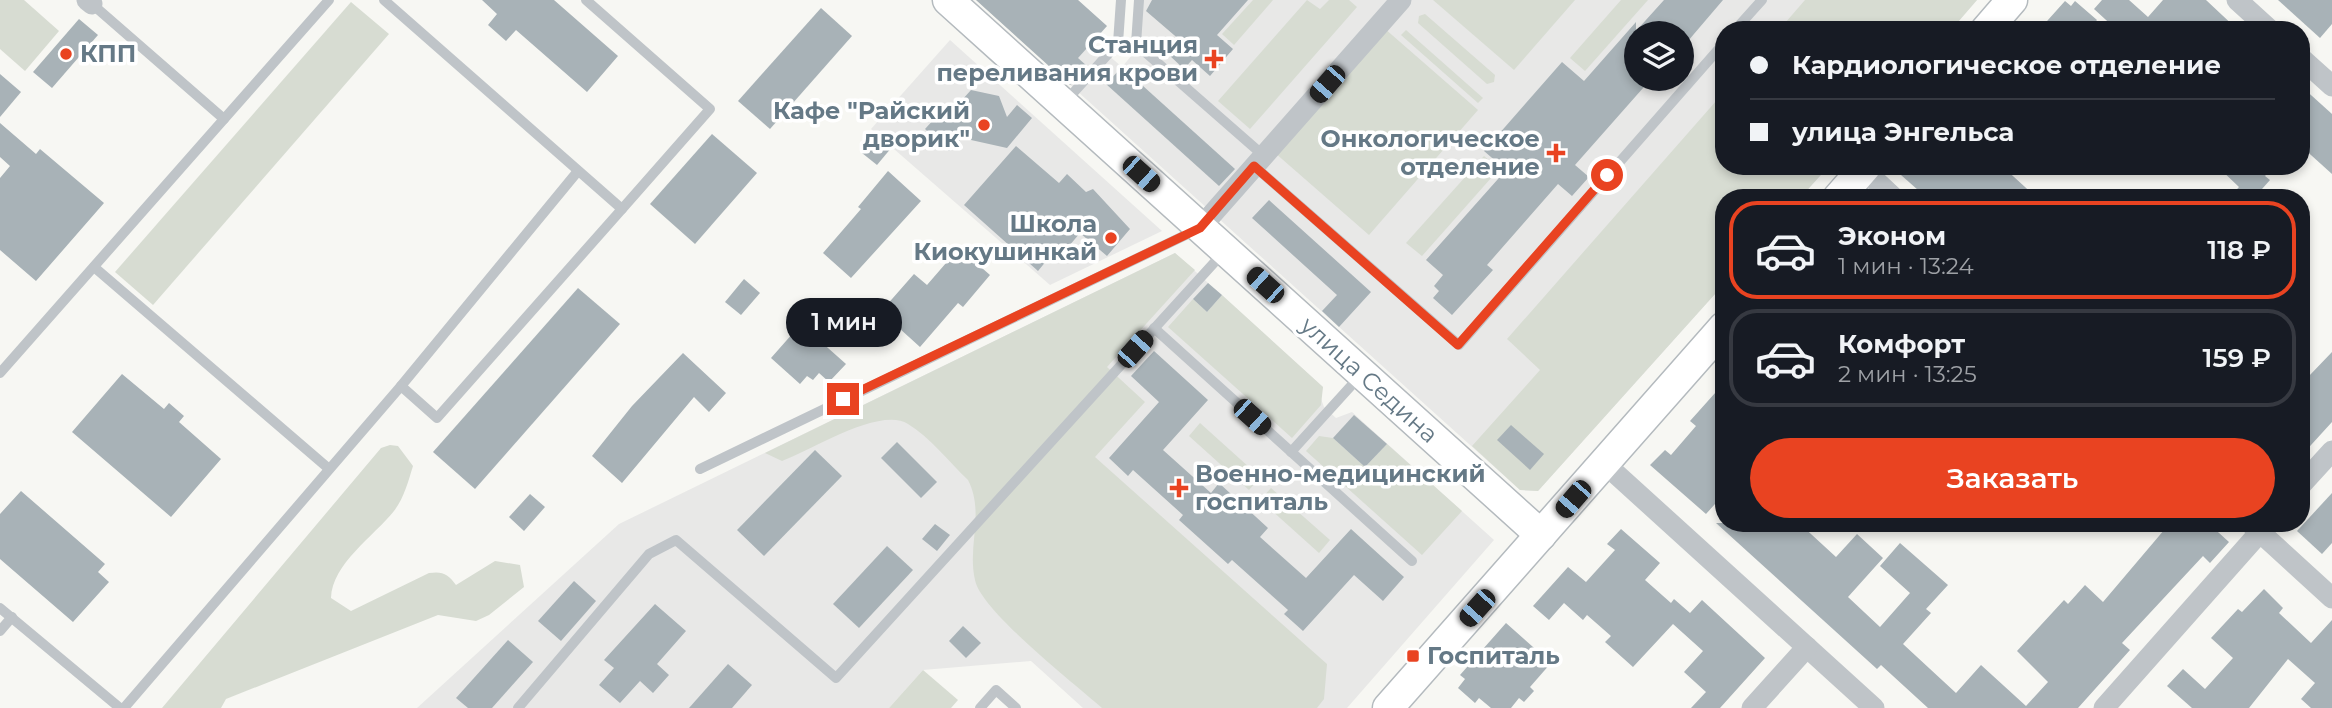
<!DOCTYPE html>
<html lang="ru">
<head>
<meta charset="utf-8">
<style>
  body { margin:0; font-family:Montserrat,sans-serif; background:#20242c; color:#f1f3f6; height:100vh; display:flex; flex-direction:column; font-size:26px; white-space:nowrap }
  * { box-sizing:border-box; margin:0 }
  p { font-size:23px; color:#9ea1a6 }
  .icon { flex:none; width:38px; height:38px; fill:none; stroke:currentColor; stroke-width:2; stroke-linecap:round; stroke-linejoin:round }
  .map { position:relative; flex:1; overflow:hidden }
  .drawer { position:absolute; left:1715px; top:189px; width:595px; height:343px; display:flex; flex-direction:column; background:#171b24; border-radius:28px; box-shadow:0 4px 10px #0003 }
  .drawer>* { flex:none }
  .hud { position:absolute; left:1715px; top:21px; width:595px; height:154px; border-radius:28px; box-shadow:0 4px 10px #0003; display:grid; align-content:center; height:154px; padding:0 35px; background:#171b24 }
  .buttons { position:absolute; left:1624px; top:21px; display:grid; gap:14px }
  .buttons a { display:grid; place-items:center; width:70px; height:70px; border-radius:50%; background:#171b24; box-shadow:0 4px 10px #0003; font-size:35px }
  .end { position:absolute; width:32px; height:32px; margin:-16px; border:9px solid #e94321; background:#fff; box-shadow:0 0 0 4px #fff }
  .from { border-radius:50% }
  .bubble { position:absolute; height:49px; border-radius:24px; background:#171b24; box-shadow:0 4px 10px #0003; font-size:23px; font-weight:600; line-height:49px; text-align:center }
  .car { position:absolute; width:21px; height:42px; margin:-21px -10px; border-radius:9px; box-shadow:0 0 5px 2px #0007; background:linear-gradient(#222 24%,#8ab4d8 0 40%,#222 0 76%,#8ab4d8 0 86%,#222 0) }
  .hud b { display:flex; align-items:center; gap:24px; height:66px; font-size:26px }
  .hud b+b { border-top:2px solid #363941 }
  .hud i { width:18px; height:18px; background:#f1f3f6 }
  ul { padding:12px 0 0; list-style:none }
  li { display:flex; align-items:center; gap:21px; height:98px; margin:0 14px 10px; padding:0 21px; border:4px solid #363941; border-radius:28px }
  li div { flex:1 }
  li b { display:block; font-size:26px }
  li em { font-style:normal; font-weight:600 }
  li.selected { border-color:#e94321 }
  li>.icon { width:63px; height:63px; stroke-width:1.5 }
  .primary-button { display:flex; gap:14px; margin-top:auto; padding:14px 35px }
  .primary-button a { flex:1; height:80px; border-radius:42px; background:#e94321; color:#fff; font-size:28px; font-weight:600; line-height:80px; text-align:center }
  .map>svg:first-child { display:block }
  .built { fill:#e8e8e7; fill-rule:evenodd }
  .green { fill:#d7dcd2 }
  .building { fill:#a8b2b7 }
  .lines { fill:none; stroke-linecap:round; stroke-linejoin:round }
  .secondary-casing { stroke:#b4babe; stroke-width:33 }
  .lane { stroke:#bfc4c8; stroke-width:10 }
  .street { stroke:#bfc4c8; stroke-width:21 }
  .secondary { stroke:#fff; stroke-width:30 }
  .route { stroke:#e94321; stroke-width:9 }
  .poi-dot { fill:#e94321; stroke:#fff; stroke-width:2.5 }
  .labels { text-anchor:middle; stroke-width:7; stroke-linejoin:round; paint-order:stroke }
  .poi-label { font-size:24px; font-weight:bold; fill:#657986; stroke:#fff; text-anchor:end }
  .street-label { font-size:24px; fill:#657986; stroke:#fff }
</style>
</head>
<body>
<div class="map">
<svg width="2332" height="708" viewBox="0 0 2332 708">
  <rect width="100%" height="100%" fill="#f7f7f3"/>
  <g class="built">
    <path d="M 976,0 L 1078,0 L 1107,26 L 1093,42 L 1122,67 L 1132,55 L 1136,0 L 1977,0 L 1951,30 L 1724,30 L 1724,166 L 1829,166 L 1800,198 L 1724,198 L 1724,284 L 1538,491 L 1520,490 ZM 1636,33 L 1682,33 L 1682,79 L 1636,79 Z"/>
    <path d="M 950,40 L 1162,231 L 1050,285 L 871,129 Z"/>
    <path d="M 1175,253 L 1323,387 L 1320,396 L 1324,407 L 1336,418 L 1352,412 L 1494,540 L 1347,708 L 1083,708 L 1031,661 L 923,670 L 889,708 L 417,708 L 619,524 Z"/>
  </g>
  <g class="green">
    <path d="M 0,0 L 24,0 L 59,31 L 25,71 L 0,49 Z"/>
    <path d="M 1253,0 L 1273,0 L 1234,45 L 1222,34 Z"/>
    <path d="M 1307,0 L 1320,9 L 1329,0 L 1349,0 L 1357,7 L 1250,129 L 1218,101 Z"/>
    <path d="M 1433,0 L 1575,0 L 1514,70 Z"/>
    <path d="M 1621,0 L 1648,0 L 1585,71 L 1570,58 Z"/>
    <path d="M 1805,0 L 1977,0 L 1951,30 L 1779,30 Z"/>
    <path d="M 351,2 L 389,34 L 153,305 L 115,272 Z"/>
    <path d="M 1425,14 L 1495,75 L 1494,82 L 1487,84 L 1418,23 L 1419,16 Z"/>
    <path d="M 1384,28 L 1478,110 L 1369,235 L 1274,152 Z"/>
    <path d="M 1406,30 L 1483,98 L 1478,103 L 1401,35 Z"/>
    <path d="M 1724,92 L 1724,166 L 1829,166 L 1800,198 L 1724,198 L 1724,284 L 1538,491 L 1520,490 L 1472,446 L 1540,370 L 1507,339 Z"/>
    <path d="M 1484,156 L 1499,169 L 1422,256 L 1406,243 Z"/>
    <path d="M 1175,253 L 1195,270 L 1107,367 L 1145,402 L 1095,457 L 1327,664 L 1324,699 L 1317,708 L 1102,708 C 1074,683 981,611 975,580 C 967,546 985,513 968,480 C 949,462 930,437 908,424 C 880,406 810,451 782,461 L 765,453 Z"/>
    <path d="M 1222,295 L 1323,387 L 1321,405 L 1292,438 L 1168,327 L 1193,299 L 1207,312 Z"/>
    <path d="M 1200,423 L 1260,477 L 1249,490 L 1189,436 Z"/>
    <path d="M 1319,436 L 1333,438 L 1365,467 L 1387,444 L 1462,511 L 1422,555 L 1306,451 Z"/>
    <path d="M 390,445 L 398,446 L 413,466 C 408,482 404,498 394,511 C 374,536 332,564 331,598 L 351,611 L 429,573 C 443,571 448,574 456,585 L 495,561 L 520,565 L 524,587 L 489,615 L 476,621 L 438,615 L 226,699 L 221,708 L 162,708 L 381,448 Z"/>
    <path d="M 1271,488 L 1330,540 L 1319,553 L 1260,500 Z"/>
    <path d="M 923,670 L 958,700 L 951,708 L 889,708 Z"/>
  </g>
  <g class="building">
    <path d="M 482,0 L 554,0 L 618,56 L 587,92 L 516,30 L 506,41 L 488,25 L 497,14 Z"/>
    <path d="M 976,0 L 1078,0 L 1107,26 L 1078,58 L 1087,66 L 1070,85 Z"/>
    <path d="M 1152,0 L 1248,0 L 1217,35 L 1233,49 L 1210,76 L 1192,60 L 1184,69 L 1169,55 L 1181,41 L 1146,11 Z"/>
    <path d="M 1664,0 L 1723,0 L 1682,48 L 1682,33 L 1636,33 L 1636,79 L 1651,79 L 1575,165 L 1589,177 L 1572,196 L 1558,184 L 1487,265 L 1493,270 L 1452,315 L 1433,298 L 1439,291 L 1434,286 L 1443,275 L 1426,260 L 1506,170 L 1484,151 L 1562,62 L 1584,81 L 1636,22 L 1636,31 Z"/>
    <path d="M 2102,0 L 2129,0 L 2148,17 L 2163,0 L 2206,0 L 2238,30 L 2117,30 L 2094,9 Z"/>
    <path d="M 2278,0 L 2332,0 L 2332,24 L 2320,38 Z"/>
    <path d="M 2065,1 L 2071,6 L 2075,1 L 2097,20 L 2089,30 L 2039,30 Z"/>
    <path d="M 821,8 L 852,36 L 770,129 L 738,101 Z"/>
    <path d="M 79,19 L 98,35 L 52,88 L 33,72 Z"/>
    <path d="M 1122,67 L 1235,169 L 1219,186 L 1106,84 Z"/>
    <path d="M 0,74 L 21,92 L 0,117 Z"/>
    <path d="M 2301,86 L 2332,114 L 2332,174 L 2301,146 Z"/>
    <path d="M 971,90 L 999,96 L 1007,117 L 1017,105 L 1032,118 L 1007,148 L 962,138 L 949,151 L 925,129 L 946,106 L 952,111 Z"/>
    <path d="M 0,123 L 36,154 L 40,149 L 104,203 L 36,281 L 0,250 L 0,178 L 10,166 L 0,157 Z"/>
    <path d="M 712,134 L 757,173 L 695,244 L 650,204 Z"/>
    <path d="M 878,135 L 892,147 L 877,165 L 862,153 Z"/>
    <path d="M 1016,146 L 1059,183 L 1067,174 L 1086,192 L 1093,189 L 1130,229 L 1107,256 L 1080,233 L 1058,259 L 1052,254 L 1038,271 L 964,205 Z"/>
    <path d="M 1909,166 L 2002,166 L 2037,198 L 1927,198 L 1901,175 Z"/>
    <path d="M 2217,166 L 2274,166 L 2265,176 L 2270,180 L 2254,198 L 2229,198 L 2239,187 Z"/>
    <path d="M 888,171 L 921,201 L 851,278 L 823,253 L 861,209 L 858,207 Z"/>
    <path d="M 1269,200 L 1371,292 L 1339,327 L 1322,311 L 1337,295 L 1252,218 Z"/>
    <path d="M 959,248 L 990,275 L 963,307 L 958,303 L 920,347 L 899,328 L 895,333 L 883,323 L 891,313 L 885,307 L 914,274 L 927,285 Z"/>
    <path d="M 744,279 L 760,293 L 741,315 L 725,302 Z"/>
    <path d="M 1208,283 L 1222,295 L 1207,312 L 1193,299 Z"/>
    <path d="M 578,288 L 620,324 L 475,489 L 433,452 Z"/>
    <path d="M 801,324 L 846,364 L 829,382 L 819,373 L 813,380 L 807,376 L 800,384 L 771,358 Z"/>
    <path d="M 1154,351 L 1208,400 L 1163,450 L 1211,493 L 1219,483 L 1268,528 L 1260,537 L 1306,578 L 1351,529 L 1404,577 L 1383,601 L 1354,575 L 1303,631 L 1284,614 L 1288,610 L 1232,560 L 1228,564 L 1179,520 L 1183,515 L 1133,470 L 1128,476 L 1109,458 L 1159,402 L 1131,376 Z"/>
    <path d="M 2332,352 L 2332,422 L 2301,456 L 2301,369 L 2309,376 Z"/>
    <path d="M 683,353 L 726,393 L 709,412 L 694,397 L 622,483 L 592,456 L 632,406 Z"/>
    <path d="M 122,374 L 164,409 L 169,403 L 184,416 L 179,422 L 221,459 L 171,517 L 72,432 Z"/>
    <path d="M 1724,383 L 1724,494 L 1706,514 L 1650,465 L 1665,450 L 1671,455 L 1696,426 L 1690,421 Z"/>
    <path d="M 1354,415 L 1387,444 L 1365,467 L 1333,438 Z"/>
    <path d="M 1511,425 L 1544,454 L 1530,470 L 1497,440 Z"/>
    <path d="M 897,442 L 937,482 L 921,498 L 881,458 Z"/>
    <path d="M 815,450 L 842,476 L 764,556 L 737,530 Z"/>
    <path d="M 21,491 L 105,564 L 98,572 L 109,582 L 73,622 L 0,559 L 0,514 Z"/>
    <path d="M 2332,493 L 2332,543 L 2322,554 L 2297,531 Z"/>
    <path d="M 530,494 L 545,507 L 524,531 L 509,517 Z"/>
    <path d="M 1716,523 L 1799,523 L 1836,557 L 1857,534 L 1883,558 L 1848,597 L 1880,627 L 1910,593 L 1880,566 L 1900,543 L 1948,585 L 1926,609 L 1931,613 L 1903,644 L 1956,693 L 1981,665 L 2026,706 L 2048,682 L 2017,651 L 2064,600 L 2068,604 L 2085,585 L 2103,602 L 2170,523 L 2208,523 L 2229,542 L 2210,563 L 2203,556 L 2122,643 L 2130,650 L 2078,708 L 1928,708 L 1881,665 L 1877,669 Z"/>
    <path d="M 935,524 L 950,535 L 937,551 L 922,539 Z"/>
    <path d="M 1621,529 L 1660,563 L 1645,580 L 1671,603 L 1674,599 L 1690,613 L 1702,600 L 1765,658 L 1720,708 L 1691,708 L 1706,692 L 1684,672 L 1703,651 L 1673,624 L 1633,667 L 1605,642 L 1611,636 L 1587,615 L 1583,620 L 1564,603 L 1549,620 L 1533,606 L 1568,567 L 1586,582 L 1615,550 L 1607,544 Z"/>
    <path d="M 887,546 L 913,570 L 859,628 L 833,604 Z"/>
    <path d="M 574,581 L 596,601 L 561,641 L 538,621 Z"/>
    <path d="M 2264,589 L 2283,608 L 2279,613 L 2311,643 L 2332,620 L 2332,708 L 2311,708 L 2301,699 L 2315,683 L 2288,659 L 2249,708 L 2192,708 L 2167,686 L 2183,669 L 2205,689 L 2233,658 L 2211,638 L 2238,609 L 2242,612 Z"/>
    <path d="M 655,604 L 686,631 L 657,664 L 669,675 L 653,693 L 640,681 L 620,703 L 599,685 L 614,668 L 604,660 Z"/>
    <path d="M 1506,623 L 1551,663 L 1530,687 L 1534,691 L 1524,702 L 1519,698 L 1511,708 L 1491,708 L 1479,698 L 1475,703 L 1458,688 L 1465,679 L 1460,675 Z"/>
    <path d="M 963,626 L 981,643 L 966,658 L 949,641 Z"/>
    <path d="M 508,640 L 533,662 L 492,708 L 468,708 L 456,698 Z"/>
    <path d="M 728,664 L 752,685 L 732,708 L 689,708 Z"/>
  </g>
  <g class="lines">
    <g class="secondary-casing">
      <g id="secondary">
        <path d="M 948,0 L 1541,535"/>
        <path d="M 1986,30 L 2012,0"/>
        <path d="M 1838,198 L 1866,166"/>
        <path d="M 1388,708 L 1724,327"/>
      </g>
    </g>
    <g class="lane">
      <path d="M 586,0 L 710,109 L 622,209"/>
      <path d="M 1139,0 L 1136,44 L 1264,156"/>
      <path d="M 92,4 L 224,119"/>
      <path d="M 1735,30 L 1762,0"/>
      <path d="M 1065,102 L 1118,43 L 1121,0"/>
      <path d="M 1254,166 L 1459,345 L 1724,43"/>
      <path d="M 94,267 L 328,468"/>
      <path d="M 1154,328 L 1412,561"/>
      <path d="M 0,373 L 329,0"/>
      <path d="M 401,386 L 578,171"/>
      <path d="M 1291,452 L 1360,376"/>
      <path d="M 700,469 L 1196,230"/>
      <path d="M 0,608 L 120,708"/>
      <path d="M 0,631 L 12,617"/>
      <path d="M 124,708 L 401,386 L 437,418 L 622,209 L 384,0"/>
      <path d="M 518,708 L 649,554 L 676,540 L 836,678 L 1223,253"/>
      <path d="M 980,708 L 996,690 L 1016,708"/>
    </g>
    <g class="street">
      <path d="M 87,0 L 92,4"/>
      <path d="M 2237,0 L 2270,30"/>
      <path d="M 2301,58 L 2332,86"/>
      <path d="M 1863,169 L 1894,198"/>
      <path d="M 1200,228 L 1401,0"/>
      <path d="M 1604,463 L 1874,708"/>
      <path d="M 2301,485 L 2332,451"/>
      <path d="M 2251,524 L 2332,598"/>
      <path d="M 1752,708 L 1807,647"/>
      <path d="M 2104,708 L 2268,523"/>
    </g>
    <use href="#secondary" class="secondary"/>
  </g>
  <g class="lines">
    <path class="route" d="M 843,399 L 1200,228 L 1254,166 L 1458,345 L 1607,175"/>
  </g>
  <g class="poi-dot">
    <circle cx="66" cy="54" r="7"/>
    <path d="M1210.5 48.5h7v7h7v7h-7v7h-7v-7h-7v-7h7z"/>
    <circle cx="984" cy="125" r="7"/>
    <path d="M1552.5 142.5h7v7h7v7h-7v7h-7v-7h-7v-7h7z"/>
    <circle cx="1111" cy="238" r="7"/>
    <path d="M1175.5 477.5h7v7h7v7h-7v7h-7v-7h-7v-7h7z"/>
    <rect x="1406" y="649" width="14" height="14" rx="3.5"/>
  </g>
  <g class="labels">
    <g class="poi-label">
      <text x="1198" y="53">Станция<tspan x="1198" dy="28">переливания крови</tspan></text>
      <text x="80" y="62" text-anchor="start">КПП</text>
      <text x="970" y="119">Кафе "Райский<tspan x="970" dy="28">дворик"</tspan></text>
      <text x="1540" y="147">Онкологическое<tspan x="1540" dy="28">отделение</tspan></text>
      <text x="1097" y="232">Школа<tspan x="1097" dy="28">Киокушинкай</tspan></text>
      <text x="1195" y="482" text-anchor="start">Военно-медицинский<tspan x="1195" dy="28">госпиталь</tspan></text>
      <text x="1427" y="664" text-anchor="start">Госпиталь</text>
    </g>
    <g class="street-label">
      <text transform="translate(1369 380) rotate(42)" y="8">улица Седина</text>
    </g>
  </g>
</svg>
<div class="buttons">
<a><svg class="icon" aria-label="layers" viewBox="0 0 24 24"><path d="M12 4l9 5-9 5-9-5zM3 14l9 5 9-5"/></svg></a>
</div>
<i class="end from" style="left:1607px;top:175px"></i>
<i class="end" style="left:843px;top:399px"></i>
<div class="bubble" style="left:786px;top:298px;width:116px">1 мин</div>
<i class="car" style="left:1327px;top:84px;rotate:221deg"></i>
<i class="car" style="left:1141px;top:174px;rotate:132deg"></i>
<i class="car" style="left:1265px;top:285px;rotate:312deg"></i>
<i class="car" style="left:1135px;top:349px;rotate:42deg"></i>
<i class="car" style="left:1252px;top:417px;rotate:132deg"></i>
<i class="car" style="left:1573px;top:499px;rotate:221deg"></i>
<i class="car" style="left:1477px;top:608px;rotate:222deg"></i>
<div class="hud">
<b><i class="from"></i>Кардиологическое отделение</b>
<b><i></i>улица Энгельса</b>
</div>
<section class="drawer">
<ul>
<li class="selected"><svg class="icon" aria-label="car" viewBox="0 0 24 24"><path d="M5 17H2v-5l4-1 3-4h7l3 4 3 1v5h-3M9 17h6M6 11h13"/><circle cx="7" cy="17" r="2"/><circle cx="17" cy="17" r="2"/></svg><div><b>Эконом</b><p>1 мин · 13:24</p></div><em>118 ₽</em></li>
<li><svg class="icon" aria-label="car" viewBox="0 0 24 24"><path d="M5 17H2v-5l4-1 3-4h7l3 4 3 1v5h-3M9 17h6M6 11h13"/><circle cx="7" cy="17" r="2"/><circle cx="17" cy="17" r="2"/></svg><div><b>Комфорт</b><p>2 мин · 13:25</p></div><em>159 ₽</em></li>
</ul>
<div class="primary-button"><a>Заказать</a></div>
</section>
</div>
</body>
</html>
